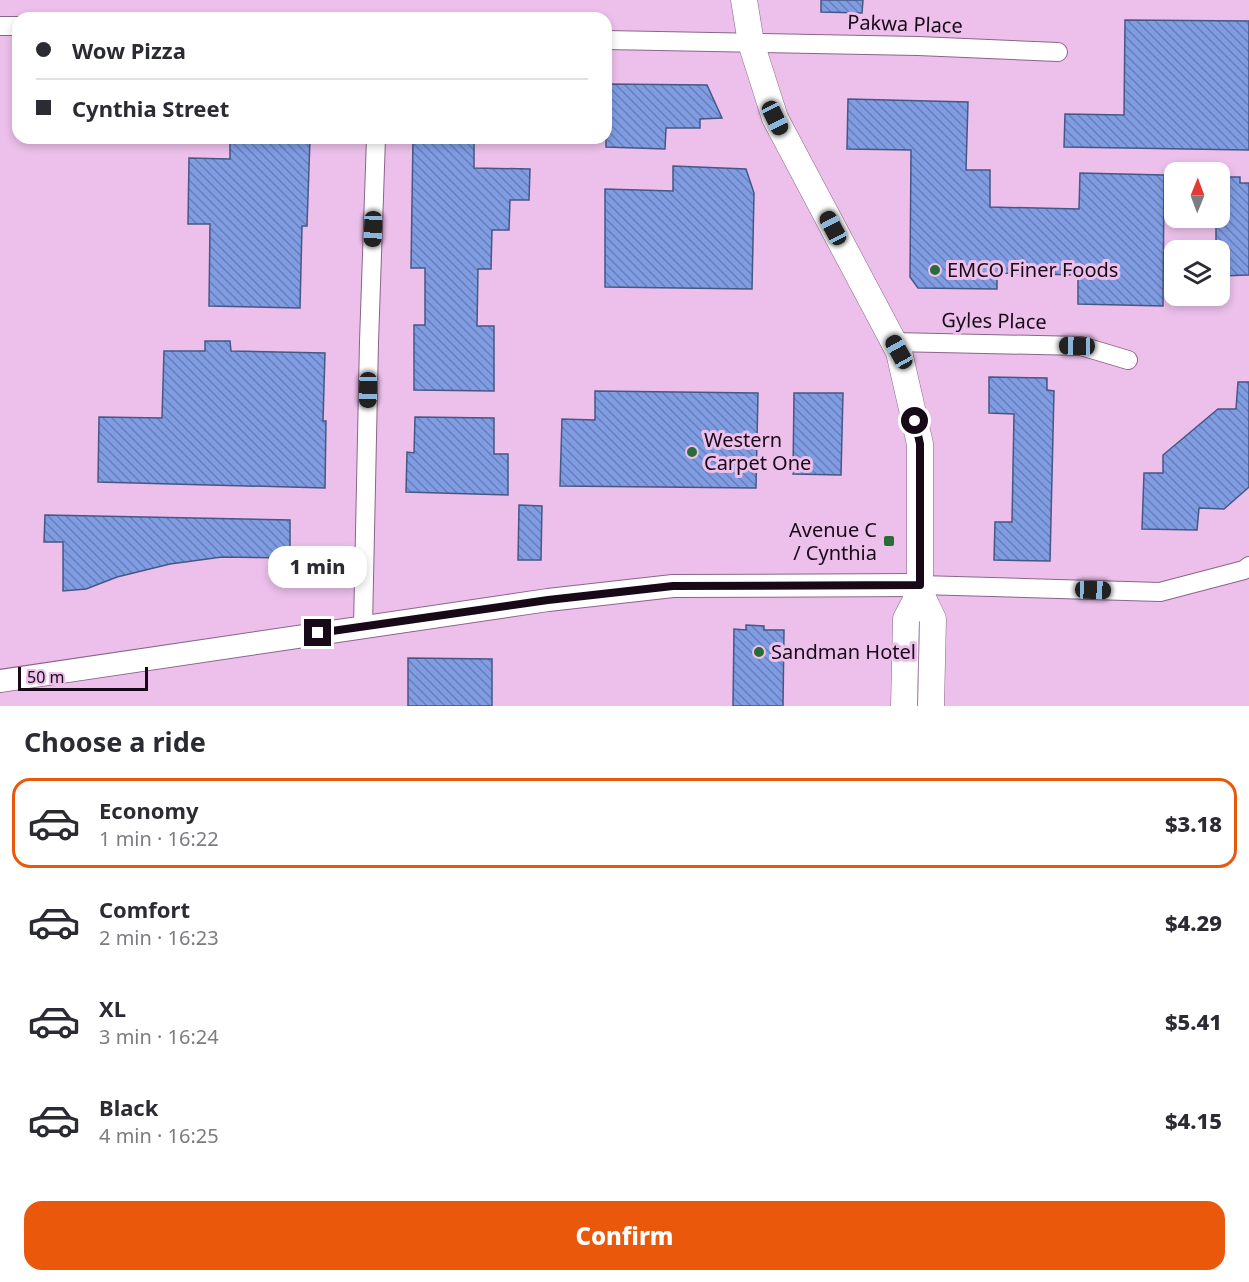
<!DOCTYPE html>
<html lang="en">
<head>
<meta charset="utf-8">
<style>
  body { margin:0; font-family:"Noto Sans",sans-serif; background:#f7f7f7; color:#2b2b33; height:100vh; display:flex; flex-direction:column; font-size:22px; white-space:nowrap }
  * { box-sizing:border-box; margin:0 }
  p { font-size:20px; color:#7c7c81 }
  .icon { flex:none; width:33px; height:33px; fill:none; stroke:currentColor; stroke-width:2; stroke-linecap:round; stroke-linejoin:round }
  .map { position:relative; height:706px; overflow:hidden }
  .drawer { display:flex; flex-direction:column; background:#fff; flex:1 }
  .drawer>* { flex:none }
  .hud { position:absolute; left:12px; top:12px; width:600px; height:132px; border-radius:18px; box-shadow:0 3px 9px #0003; display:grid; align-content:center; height:132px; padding:0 24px; background:#fff }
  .needle { width:39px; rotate:1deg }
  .fabs { position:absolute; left:1164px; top:162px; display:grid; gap:12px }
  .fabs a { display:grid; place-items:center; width:66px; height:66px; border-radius:12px; background:#fff; box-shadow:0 3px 9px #0003; font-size:30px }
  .scale { position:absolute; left:18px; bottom:15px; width:130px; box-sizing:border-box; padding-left:6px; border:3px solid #180918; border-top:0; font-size:16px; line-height:21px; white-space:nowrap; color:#180918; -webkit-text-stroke:4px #ecc0eb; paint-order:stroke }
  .end { position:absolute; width:27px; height:27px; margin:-14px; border:8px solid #180918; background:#fff; box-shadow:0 0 0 3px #fff }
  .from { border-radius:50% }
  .bubble { position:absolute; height:42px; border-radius:18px; background:#fff; box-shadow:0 3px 9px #0003; font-size:20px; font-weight:800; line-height:42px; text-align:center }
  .car { position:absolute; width:18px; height:36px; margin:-18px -9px; border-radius:8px; box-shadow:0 0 4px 2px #0007; background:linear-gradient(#222 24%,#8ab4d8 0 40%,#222 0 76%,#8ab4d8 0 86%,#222 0) }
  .hud b { display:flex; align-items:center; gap:21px; height:57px; font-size:22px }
  .hud b+b { border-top:2px solid #e1e1e2 }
  .hud i { width:15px; height:15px; background:#2b2b33 }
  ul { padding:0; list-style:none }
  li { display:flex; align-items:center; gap:18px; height:90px; margin:0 12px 9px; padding:0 12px; border:3px solid transparent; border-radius:18px }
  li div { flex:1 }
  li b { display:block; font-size:22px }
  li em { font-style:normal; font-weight:800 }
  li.active { border-color:#ea580c }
  li>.icon { width:54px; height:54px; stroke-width:1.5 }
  h2 { padding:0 24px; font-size:27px; line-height:72px }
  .action { display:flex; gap:12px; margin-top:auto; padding:12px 24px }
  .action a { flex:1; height:69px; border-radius:18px; background:#ea580c; color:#fff; font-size:24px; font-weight:800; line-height:69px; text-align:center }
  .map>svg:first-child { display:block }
  .building { fill:url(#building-back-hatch); stroke:#465783; stroke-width:1.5 }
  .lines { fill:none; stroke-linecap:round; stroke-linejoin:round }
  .minor-casing { stroke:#8b648a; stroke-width:20 }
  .tertiary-casing { stroke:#8b648a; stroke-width:24 }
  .secondary-casing { stroke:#8b648a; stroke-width:27 }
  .minor { stroke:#fff; stroke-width:18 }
  .tertiary { stroke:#fff; stroke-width:22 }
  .secondary { stroke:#fff; stroke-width:26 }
  .route { stroke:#180918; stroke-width:8 }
  .poi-dot { fill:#2a6c36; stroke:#ecc0eb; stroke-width:2 }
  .labels { text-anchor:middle; stroke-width:6; stroke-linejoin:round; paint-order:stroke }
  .street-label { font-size:20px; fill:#180918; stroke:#ecc0eb }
  .poi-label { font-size:20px; fill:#180918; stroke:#ecc0eb; text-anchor:start }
</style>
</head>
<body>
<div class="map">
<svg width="1249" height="706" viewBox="0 0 1249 706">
  <defs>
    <pattern id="building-back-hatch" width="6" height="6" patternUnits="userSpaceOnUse" patternTransform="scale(1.5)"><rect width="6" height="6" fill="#809de4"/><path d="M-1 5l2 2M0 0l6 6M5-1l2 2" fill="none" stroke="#687eb8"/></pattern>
  </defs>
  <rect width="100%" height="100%" fill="#ecc0eb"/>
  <g class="building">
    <path d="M 821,0 L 863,0 L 862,13 L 821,12 Z"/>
    <path d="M 1125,20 L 1249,21 L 1249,150 L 1064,147 L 1065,114 L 1124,115 Z"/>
    <path d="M 606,84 L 707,85 L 722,118 L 700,119 L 700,128 L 666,128 L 665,149 L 606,147 Z"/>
    <path d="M 848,99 L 968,102 L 966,170 L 990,170 L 990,207 L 1079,209 L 1080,173 L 1164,175 L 1163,306 L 1078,304 L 1078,275 L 997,273 L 997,289 L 918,288 L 910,277 L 911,150 L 847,149 Z"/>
    <path d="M 230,138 L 310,138 L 307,226 L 302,226 L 300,308 L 209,306 L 210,224 L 188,224 L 189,158 L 230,159 Z"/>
    <path d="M 413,138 L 474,138 L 474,168 L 530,169 L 529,200 L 510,200 L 509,230 L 492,230 L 491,269 L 478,269 L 477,326 L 494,326 L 494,391 L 414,390 L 414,325 L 425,325 L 425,268 L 411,268 Z"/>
    <path d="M 673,166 L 746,169 L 754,193 L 752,289 L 605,287 L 605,189 L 673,191 Z"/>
    <path d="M 1220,177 L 1240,177 L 1240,183 L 1249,183 L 1249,275 L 1220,276 L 1220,250 L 1216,250 L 1216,218 L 1220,218 Z"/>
    <path d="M 205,341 L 230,341 L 231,351 L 325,353 L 323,421 L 326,421 L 325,488 L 98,482 L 99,417 L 162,418 L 164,351 L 205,351 Z"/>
    <path d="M 989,377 L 1047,378 L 1047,390 L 1054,391 L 1050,561 L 994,560 L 995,522 L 1012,522 L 1014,414 L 989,413 Z"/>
    <path d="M 1238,382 L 1249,382 L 1249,487 L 1224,509 L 1199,508 L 1197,530 L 1142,529 L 1144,473 L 1163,473 L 1163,455 L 1218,409 L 1236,409 Z"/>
    <path d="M 595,391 L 758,393 L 756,488 L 560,486 L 562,419 L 595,420 Z"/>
    <path d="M 794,393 L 843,393 L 841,475 L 793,474 Z"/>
    <path d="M 415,417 L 494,418 L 494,454 L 508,454 L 508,495 L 406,492 L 407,452 L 414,453 Z"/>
    <path d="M 519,505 L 542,506 L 541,560 L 518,560 Z"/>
    <path d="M 45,515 L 290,520 L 290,558 L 222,557 L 170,564 L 117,577 L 86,589 L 63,591 L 63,542 L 44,542 Z"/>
    <path d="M 746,625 L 764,626 L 764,630 L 784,630 L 783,706 L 733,706 L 734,629 L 746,630 Z"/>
    <path d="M 408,658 L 492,659 L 492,706 L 408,706 Z"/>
  </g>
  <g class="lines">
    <g class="minor-casing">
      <g id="minor">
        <path d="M 0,26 L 18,26"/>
        <path d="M 606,40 L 918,46 L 1058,52"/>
        <path d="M 893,342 L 1081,346 L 1128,360"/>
        <path d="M 920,585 L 1160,592 L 1244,570 L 1249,566"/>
        <path d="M 363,627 L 369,342 L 376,138"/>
      </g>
    </g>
    <g class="tertiary-casing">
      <path id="tertiary" d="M 0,681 L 548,600 L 673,586 L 920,585"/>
    </g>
    <g class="secondary-casing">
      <g id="secondary">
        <path d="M 744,0 L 751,43 L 775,118 L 899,352 L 920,444 L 920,592 L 933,619 L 931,706"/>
        <path d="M 904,706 L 906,619 L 920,592"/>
      </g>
    </g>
    <use href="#minor" class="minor"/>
    <use href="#tertiary" class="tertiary"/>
    <use href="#secondary" class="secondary"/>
  </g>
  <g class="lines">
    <path class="route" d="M 318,633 L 548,600 L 673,586 L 920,585 L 920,444 L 915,421"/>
  </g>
  <g class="poi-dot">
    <circle cx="935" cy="270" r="6"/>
    <circle cx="692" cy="452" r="6"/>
    <rect x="883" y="535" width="12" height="12" rx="3"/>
    <circle cx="759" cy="652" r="6"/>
  </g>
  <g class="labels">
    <g class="street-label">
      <text transform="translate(905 24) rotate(2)" y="7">Pakwa Place</text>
      <text transform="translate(994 321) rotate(1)" y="7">Gyles Place</text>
    </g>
    <g class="poi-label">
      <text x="947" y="277">EMCO Finer Foods</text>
      <text x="704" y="447">Western<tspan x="704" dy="23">Carpet One</tspan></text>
      <text x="877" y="537" text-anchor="end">Avenue C<tspan x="877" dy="23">/ Cynthia</tspan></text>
      <text x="771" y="659">Sandman Hotel</text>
    </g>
  </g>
</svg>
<div class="fabs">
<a><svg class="needle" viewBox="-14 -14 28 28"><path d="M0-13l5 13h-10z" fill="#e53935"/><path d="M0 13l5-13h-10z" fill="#7c7c81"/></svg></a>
<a><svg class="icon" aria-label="layers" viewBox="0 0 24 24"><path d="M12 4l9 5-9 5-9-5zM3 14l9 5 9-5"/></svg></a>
</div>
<div class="scale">50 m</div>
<i class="end from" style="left:915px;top:421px"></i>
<i class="end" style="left:318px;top:633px"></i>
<div class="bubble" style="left:268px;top:546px;width:99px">1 min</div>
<i class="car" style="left:775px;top:118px;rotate:154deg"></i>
<i class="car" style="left:833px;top:228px;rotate:332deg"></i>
<i class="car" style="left:373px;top:229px;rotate:182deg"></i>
<i class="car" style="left:1077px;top:346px;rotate:271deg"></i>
<i class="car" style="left:899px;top:352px;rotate:331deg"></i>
<i class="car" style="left:368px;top:390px;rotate:181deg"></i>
<i class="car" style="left:1093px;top:590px;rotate:92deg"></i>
<div class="hud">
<b><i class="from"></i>Wow Pizza</b>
<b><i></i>Cynthia Street</b>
</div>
</div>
<section class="drawer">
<h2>Choose a ride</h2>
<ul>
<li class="active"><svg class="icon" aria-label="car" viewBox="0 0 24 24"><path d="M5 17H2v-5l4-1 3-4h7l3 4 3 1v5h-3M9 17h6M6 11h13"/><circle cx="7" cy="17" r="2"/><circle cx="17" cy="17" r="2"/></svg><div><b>Economy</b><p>1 min · 16:22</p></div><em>$3.18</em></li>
<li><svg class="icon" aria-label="car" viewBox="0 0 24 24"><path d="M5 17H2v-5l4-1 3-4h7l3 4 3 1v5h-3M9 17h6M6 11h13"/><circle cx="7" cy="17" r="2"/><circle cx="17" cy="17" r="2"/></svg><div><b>Comfort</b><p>2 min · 16:23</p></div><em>$4.29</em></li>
<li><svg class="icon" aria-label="car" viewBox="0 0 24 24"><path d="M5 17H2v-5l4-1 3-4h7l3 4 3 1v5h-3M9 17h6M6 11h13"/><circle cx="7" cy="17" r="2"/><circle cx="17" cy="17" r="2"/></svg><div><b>XL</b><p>3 min · 16:24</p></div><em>$5.41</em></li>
<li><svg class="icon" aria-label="car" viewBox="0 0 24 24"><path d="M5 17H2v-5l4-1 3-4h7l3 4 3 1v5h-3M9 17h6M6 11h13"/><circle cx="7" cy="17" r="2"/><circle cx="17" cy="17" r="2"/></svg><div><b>Black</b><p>4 min · 16:25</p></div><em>$4.15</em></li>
</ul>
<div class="action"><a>Confirm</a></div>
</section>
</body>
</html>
